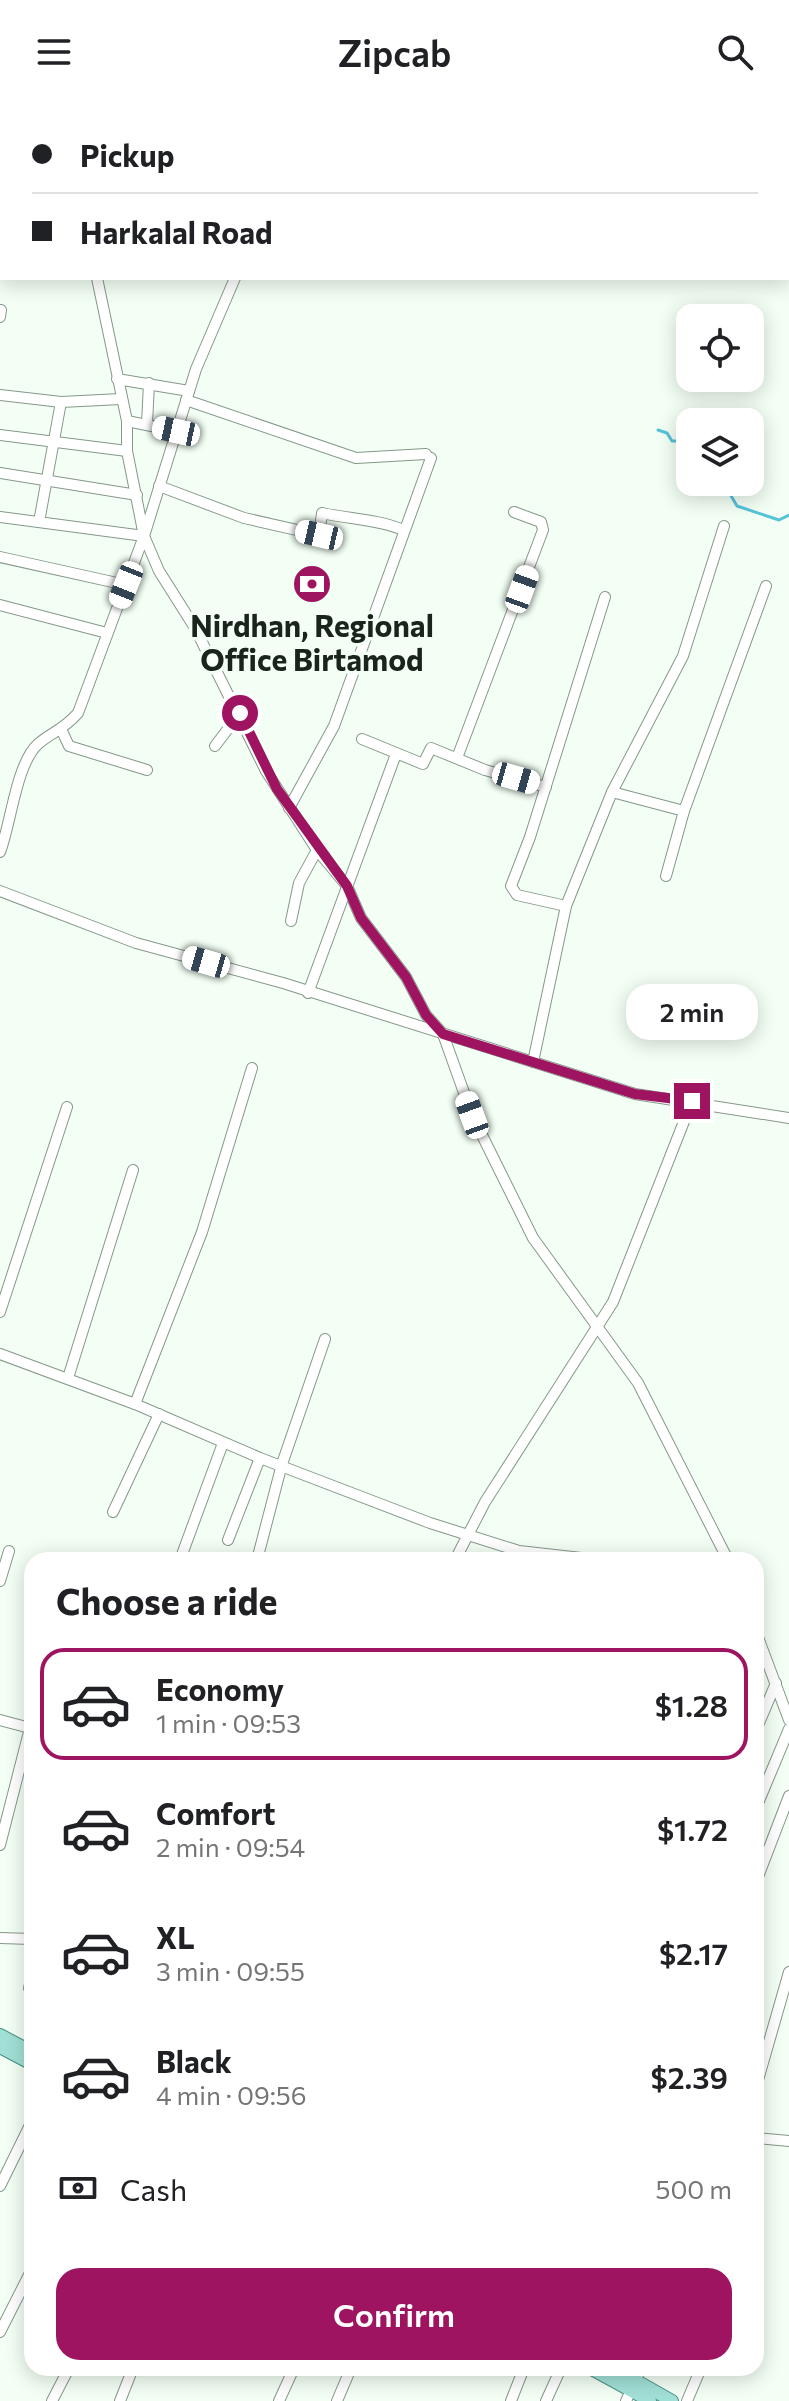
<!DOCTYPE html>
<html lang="en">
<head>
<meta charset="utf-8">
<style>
  body { margin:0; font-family:Commissioner,sans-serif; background:#f6f6f6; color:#202124; height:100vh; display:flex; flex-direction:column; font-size:30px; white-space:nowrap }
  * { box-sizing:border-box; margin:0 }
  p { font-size:26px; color:#757577 }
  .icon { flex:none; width:44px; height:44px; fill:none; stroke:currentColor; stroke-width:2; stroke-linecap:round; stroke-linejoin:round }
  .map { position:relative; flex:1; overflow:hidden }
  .sheet { position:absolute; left:24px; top:1448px; width:740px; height:824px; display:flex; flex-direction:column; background:#fff; border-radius:24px; box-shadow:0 4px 20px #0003 }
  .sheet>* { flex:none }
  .guide { position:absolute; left:0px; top:0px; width:790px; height:176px; box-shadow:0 4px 20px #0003; display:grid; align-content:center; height:176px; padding:0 32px; background:#fff }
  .fabs { position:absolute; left:676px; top:200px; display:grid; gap:16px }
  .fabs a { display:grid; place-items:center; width:88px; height:88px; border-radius:16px; background:#fff; box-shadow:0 4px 20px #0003; font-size:40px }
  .end { position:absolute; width:36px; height:36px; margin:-18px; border:10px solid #9e1461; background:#fff; box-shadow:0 0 0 4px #fff }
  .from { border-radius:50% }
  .bubble { position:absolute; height:56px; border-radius:24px; background:#fff; box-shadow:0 4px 20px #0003; font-size:26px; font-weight:600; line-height:56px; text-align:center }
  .car { position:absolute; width:24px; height:48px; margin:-24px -12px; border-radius:10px; box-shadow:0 0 6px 2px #0007; background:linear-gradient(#fff 24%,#345 0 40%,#fff 0 76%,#345 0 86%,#fff 0) }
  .guide b { display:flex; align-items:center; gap:28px; height:76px; font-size:30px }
  .guide b+b { border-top:2px solid #e0e0e0 }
  .guide i { width:20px; height:20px; background:#202124 }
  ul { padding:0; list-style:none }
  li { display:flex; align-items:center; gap:24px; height:112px; margin:0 16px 12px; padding:0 16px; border:4px solid transparent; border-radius:24px }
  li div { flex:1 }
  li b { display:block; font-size:30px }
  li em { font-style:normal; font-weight:600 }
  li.on { border-color:#9e1461 }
  li>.icon { width:72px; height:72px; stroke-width:1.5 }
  h2 { padding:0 32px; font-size:36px; line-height:96px }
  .pay { display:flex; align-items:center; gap:20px; height:88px; padding:0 32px; font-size:30px }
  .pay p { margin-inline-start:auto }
  .cta { display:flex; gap:16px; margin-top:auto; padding:16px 32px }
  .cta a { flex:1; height:92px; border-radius:24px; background:#9e1461; color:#fff; font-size:32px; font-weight:600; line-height:92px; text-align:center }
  header { display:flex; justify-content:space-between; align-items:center; height:104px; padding:0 32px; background:#fff; font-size:36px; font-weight:600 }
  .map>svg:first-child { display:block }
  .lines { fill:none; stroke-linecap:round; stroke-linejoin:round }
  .stream { stroke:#56c3d9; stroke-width:3 }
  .minor-casing { stroke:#859888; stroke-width:12 }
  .major-casing { stroke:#499084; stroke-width:14 }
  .minor { stroke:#fff; stroke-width:10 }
  .major { stroke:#a1e0d6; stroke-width:12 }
  .route { stroke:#9e1461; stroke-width:10 }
  .labels { text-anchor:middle; stroke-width:7; stroke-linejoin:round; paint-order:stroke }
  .poi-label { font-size:30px; font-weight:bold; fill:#1b231d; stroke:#f3fff4 }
</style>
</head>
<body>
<header><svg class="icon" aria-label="menu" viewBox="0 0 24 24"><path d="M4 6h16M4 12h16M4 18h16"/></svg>Zipcab<svg class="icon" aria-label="search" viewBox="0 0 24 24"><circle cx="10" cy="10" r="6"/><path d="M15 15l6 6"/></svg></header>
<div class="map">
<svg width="789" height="2297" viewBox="0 0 789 2297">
  <rect width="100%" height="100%" fill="#f3fff4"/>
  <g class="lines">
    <g class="stream">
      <path d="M 239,0 L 240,2"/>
      <path d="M 658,326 L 667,329 L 672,337 L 690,337"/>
      <path d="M 723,378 L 737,402 L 779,416 L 789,411"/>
    </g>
    <g class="minor-casing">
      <g id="minor">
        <path d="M 62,0 L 63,2"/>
        <path d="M 120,0 L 121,2"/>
        <path d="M 344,2 L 345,0"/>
        <path d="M 788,91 L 789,91"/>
        <path d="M 0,106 L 2,106"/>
        <path d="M 0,162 L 2,162"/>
        <path d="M 97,174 L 127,317 L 127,347 L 144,432 L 159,467 L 195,524 L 266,667 L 317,746 L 347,782 L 361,814 L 406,873 L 426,911 L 443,930 L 472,1011 L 533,1134 L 638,1279 L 728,1456"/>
        <path d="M 0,213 L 1,206"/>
        <path d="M 117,275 L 189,287"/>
        <path d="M 0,291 L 61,298 L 121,295"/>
        <path d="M 186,296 L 356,354 L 426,350"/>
        <path d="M 127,317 L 176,327"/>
        <path d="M 147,320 L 149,279"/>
        <path d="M 0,331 L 127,347"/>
        <path d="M 0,369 L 137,391"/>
        <path d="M 159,382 L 244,414 L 319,431 L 322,409 C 349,415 376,415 401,425"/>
        <path d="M 0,413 L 144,432"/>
        <path d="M 39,418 L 61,298"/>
        <path d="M 0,453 L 126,481"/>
        <path d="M 0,501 L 107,529"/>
        <path d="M 62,627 L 69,642 L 147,666"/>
        <path d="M 362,635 L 423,660 L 431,644 L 485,666 L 546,683"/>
        <path d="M 215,642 L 240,609"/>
        <path d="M 457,654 L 543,426 L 541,418 L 514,408"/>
        <path d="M 612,688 L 684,707"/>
        <path d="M 289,704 L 334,622 L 431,354"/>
        <path d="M 0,748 C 11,720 16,660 38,640 C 52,628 63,626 78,609 L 144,432 L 196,265 L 235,174"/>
        <path d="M 666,772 L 684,707 L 766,482"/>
        <path d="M 0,787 L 136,839 L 283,879 L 635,990 L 789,1014"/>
        <path d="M 566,802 L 517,791 L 511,782 L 530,733 L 605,493"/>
        <path d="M 291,817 L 299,779 L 317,746"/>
        <path d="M 308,889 L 396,650"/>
        <path d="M 533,958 L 566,802 L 612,688 L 683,552 L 724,422"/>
        <path d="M 0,1208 L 67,1003"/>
        <path d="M 0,1250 L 135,1300 L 260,1354 L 430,1419 L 519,1447 L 599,1456"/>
        <path d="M 68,1274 L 133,1066"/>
        <path d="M 135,1300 L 202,1128 L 252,964"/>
        <path d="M 113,1408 L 159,1310"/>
        <path d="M 228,1436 L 260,1354"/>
        <path d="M 180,1456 L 223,1339"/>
        <path d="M 257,1456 L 282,1360 L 325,1235"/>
        <path d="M 455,1456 L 485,1398 L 613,1198 L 692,997"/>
        <path d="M 0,1477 L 9,1447"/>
        <path d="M 756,1528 L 789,1616"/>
        <path d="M 0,1616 L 30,1624 L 0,1741"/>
        <path d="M 756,1626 L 776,1579"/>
        <path d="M 756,1704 L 789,1625"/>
        <path d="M 756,1778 L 789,1692"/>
        <path d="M 0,1834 L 32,1835"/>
        <path d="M 29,1884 L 32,1873"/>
        <path d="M 756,1983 L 789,1868"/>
        <path d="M 756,2034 L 789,2037"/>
        <path d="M 0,2082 L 32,2017"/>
        <path d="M 0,2228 L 32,2165"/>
        <path d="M 52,2297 L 69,2264"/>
        <path d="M 120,2297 L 133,2264"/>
        <path d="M 279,2297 L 294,2264"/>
        <path d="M 337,2297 L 351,2264"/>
        <path d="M 511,2297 L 524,2264"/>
        <path d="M 546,2297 L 561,2264"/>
        <path d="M 626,2297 L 641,2264"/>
        <path d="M 687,2297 L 701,2264"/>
      </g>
    </g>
    <g class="major-casing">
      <g id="major">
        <path d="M 0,1931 L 32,1948"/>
        <path d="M 0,1943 L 32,1960"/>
        <path d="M 590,2264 L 650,2297"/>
        <path d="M 614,2264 L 672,2297"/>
      </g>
    </g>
    <use href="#minor" class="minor"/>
    <use href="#major" class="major"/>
  </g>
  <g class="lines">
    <path class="route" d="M 240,609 L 277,685 L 347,782 L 361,814 L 406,873 L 426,911 L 443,930 L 635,990 L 692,997"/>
  </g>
  <defs>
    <g id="bank-disc" transform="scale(2)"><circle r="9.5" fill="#9e1461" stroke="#f3fff4"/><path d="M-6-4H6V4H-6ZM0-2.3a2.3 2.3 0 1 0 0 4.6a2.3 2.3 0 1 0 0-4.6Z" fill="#fff"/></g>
  </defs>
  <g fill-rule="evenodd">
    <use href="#bank-disc" x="312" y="480"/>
  </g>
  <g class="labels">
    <g class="poi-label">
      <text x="312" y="533">Nirdhan, Regional<tspan x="312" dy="34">Office Birtamod</tspan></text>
    </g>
  </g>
</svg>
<div class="fabs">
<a><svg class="icon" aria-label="locate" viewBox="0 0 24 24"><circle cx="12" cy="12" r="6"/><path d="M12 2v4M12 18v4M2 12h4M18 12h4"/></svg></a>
<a><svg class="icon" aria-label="layers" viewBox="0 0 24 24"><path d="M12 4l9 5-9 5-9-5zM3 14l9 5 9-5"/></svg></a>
</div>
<i class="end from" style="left:240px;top:609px"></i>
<i class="end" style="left:692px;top:997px"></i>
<div class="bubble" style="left:626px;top:880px;width:132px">2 min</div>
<i class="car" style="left:176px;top:327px;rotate:282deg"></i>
<i class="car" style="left:319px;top:431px;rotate:283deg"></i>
<i class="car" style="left:126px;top:481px;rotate:202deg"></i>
<i class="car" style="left:522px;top:485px;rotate:20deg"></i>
<i class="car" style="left:516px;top:674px;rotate:106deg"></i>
<i class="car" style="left:206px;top:858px;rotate:286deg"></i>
<i class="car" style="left:472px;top:1011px;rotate:340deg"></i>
<div class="guide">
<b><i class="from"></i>Pickup</b>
<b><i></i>Harkalal Road</b>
</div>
<section class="sheet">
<h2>Choose a ride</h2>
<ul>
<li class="on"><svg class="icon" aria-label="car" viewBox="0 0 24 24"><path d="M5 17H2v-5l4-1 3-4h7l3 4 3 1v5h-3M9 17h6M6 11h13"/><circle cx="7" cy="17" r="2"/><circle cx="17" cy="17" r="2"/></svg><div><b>Economy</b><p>1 min · 09:53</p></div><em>$1.28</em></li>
<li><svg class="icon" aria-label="car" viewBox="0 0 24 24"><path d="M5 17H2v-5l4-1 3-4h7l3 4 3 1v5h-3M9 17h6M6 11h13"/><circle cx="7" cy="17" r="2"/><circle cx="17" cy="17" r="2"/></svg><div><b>Comfort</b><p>2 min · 09:54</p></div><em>$1.72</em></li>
<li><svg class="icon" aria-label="car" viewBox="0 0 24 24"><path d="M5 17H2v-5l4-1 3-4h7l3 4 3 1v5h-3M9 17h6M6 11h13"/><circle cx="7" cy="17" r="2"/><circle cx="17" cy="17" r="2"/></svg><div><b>XL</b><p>3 min · 09:55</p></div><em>$2.17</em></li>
<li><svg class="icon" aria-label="car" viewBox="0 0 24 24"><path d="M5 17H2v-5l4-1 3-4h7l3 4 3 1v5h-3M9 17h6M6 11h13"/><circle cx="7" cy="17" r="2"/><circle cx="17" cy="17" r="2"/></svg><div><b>Black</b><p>4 min · 09:56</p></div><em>$2.39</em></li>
</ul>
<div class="pay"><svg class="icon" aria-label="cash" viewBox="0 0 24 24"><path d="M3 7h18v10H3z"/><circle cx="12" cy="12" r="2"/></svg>Cash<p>500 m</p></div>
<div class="cta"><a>Confirm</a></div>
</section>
</div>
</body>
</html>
